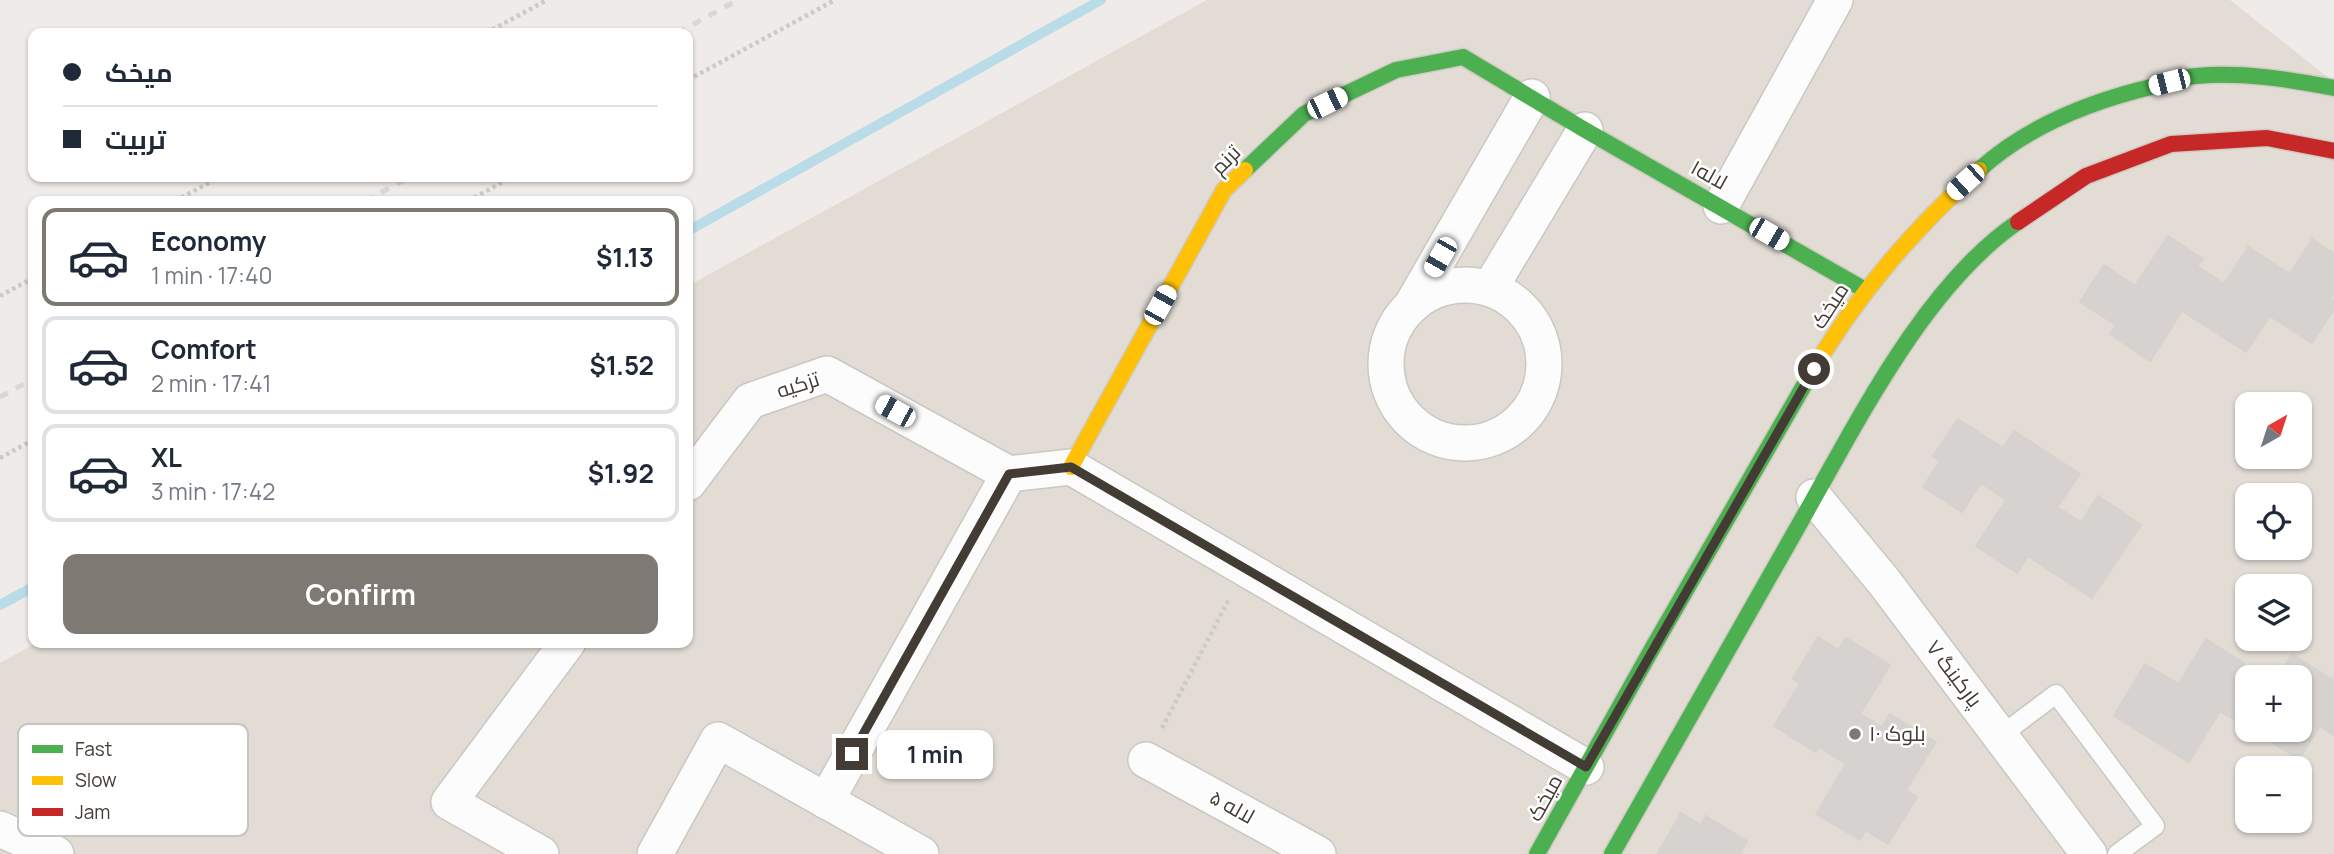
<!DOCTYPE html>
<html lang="en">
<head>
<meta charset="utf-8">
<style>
  body { margin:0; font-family:Manrope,Cairo,sans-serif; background:#f6f6f7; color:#1f2937; height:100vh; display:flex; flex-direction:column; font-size:26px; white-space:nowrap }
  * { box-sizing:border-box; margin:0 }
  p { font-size:23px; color:#747a83 }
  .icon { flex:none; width:38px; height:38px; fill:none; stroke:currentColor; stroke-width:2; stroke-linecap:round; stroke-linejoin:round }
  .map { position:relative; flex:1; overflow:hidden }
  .drawer { position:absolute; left:28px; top:196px; width:665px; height:452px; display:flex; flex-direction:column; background:#fff; border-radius:14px; box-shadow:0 2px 5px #0004 }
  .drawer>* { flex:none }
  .guide { position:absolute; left:28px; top:28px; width:665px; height:154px; border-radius:14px; box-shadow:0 2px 5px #0004; display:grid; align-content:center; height:154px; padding:0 35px; background:#fff }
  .needle { width:46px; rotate:39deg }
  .fabs { position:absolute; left:2235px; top:392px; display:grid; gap:14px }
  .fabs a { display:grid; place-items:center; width:77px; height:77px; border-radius:14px; background:#fff; box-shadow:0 2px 5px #0004; font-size:35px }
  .end { position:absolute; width:32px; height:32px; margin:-16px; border:9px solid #433c35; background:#fff; box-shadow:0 0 0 4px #fff }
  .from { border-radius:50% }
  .bubble { position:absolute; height:49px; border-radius:14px; background:#fff; box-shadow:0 2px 5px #0004; font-size:23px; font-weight:700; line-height:49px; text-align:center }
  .car { position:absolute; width:21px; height:42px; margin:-21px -10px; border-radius:9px; box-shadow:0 0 5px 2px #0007; background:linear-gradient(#fff 24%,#345 0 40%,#fff 0 76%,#345 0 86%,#fff 0) }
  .guide b { display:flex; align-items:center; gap:24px; height:66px; font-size:26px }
  .guide b+b { border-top:2px solid #e0e1e3 }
  .guide i { width:18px; height:18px; background:#1f2937 }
  ul { padding:12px 0 0; list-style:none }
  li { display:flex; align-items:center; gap:21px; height:98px; margin:0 14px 10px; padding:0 21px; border:4px solid #e0e1e3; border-radius:14px }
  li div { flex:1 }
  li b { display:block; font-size:26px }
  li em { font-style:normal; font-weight:700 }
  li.on { border-color:#7f7974 }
  li>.icon { width:63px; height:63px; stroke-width:1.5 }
  .action { display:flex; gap:14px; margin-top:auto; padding:14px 35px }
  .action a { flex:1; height:80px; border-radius:14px; background:#7f7974; color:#fff; font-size:28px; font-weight:700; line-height:80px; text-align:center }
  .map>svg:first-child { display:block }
  .residential { fill:#e2dcd5; fill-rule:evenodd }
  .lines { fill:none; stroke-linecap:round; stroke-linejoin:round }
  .stream { stroke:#badce9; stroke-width:10 }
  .building { fill:#d6d2cf; stroke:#d6d2ce; stroke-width:2 }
  .lane-casing { stroke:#cac7c4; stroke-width:21 }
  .street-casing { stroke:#cac7c4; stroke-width:38 }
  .fast-casing { stroke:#cfcac2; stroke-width:19 }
  .slow-casing { stroke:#cfcac2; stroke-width:19 }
  .jam-casing { stroke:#cfcac2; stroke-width:19 }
  .path { stroke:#cccac6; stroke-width:4.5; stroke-dasharray:3.5 3.5; stroke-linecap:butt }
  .lane { stroke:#fcfcfc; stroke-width:18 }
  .street { stroke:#fcfcfc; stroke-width:35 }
  .fast { stroke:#4caf50; stroke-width:16 }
  .slow { stroke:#ffc107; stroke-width:16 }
  .jam { stroke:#c62828; stroke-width:16 }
  .rail { stroke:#d8d7d7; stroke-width:5; stroke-dasharray:9 9; stroke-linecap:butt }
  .route { stroke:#433c35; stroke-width:9 }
  .poi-dot { fill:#7f7974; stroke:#fff; stroke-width:2.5 }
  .labels { text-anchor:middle; stroke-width:5; stroke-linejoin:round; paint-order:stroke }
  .street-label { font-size:21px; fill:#433c35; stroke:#fff }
  .poi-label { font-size:21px; fill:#433c35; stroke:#fff; text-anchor:start }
  .key { fill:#fff; stroke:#c7c4c2; stroke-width:2 }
  .key-label { font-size:19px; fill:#433c35 }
</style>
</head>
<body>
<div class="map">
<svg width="2334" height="854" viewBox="0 0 2334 854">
  <rect width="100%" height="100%" fill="#eeebe8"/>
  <path class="residential" d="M 1207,0 L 2230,0 L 2334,82 L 2334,854 L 0,854 L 0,663 L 38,642 L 688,642 L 688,286 ZM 2247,404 L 2300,404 L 2300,457 L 2247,457 ZM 2247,495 L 2300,495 L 2300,548 L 2247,548 ZM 2247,586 L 2300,586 L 2300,639 L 2247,639 ZM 2247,677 L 2300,677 L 2300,730 L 2247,730 ZM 2247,768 L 2300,768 L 2300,821 L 2247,821 Z"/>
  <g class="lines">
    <g class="stream">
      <path d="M 688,231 L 1101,0"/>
      <path d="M 0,605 L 33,587"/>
    </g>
  </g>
  <g class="building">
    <path d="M 2168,236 L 2203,259 L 2197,266 L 2224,284 L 2248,247 L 2290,274 L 2312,239 L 2334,254 L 2334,293 L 2330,299 L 2334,302 L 2334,309 L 2312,343 L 2270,316 L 2246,352 L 2182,311 L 2150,361 L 2110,334 L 2116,325 L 2080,302 L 2104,265 L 2135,286 Z"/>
    <path d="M 1958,419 L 2003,448 L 2014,431 L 2080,474 L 2057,507 L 2081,522 L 2098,496 L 2141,525 L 2092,598 L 2028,556 L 2017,573 L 1976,546 L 2006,500 L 1981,483 L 1962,512 L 1923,487 L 1940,461 L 1933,456 Z"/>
    <path d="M 1818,637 L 1838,650 L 1846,638 L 1890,665 L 1860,714 L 1882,727 L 1890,714 L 1936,742 L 1906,790 L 1917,797 L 1888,844 L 1866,830 L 1860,840 L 1816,814 L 1846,764 L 1819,747 L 1816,752 L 1774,726 L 1800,683 L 1793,679 Z"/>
    <path d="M 2206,639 L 2244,663 L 2240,669 L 2253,677 L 2247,677 L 2247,727 L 2220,711 L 2189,762 L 2114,716 L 2145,664 L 2179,684 Z"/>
    <path d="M 2292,654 L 2334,681 L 2334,735 L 2320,726 L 2299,759 L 2252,730 L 2300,730 L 2300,677 L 2278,677 Z"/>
    <path d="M 1681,813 L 1701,825 L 1706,816 L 1747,841 L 1740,854 L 1659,854 L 1658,853 Z"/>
  </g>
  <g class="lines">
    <g class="lane-casing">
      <path id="lane" d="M 2000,736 L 2056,694 L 2155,826 L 2117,854"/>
    </g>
    <g class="street-casing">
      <g id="street">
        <path d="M 1721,206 L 1835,0"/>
        <circle cx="1465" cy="364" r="79"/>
        <path d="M 1490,288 L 1585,130"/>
        <path d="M 1413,303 L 1532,97"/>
        <path d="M 1009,474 L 1071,467 L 1586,767"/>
        <path d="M 688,483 L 750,401 L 827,374 L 1009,474"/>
        <path d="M 1814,497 L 1885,583 L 2089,854"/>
        <path d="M 1146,760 L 1318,854"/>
        <path d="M 826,801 L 1009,474"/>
        <path d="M 0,829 L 56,854"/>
        <path d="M 541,854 L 449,802 L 568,642"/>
        <path d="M 655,854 L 718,740 L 921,854"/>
      </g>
    </g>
    <g class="fast-casing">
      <g id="fast">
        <path d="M 1245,170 L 1304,114 L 1396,70 L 1463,57 L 1585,130 L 1865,290"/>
        <path d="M 1979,170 C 2027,126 2091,101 2155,86 C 2168,82 2183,77 2196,76 C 2243,72 2288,79 2334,88"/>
        <path d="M 1537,854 L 1652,649 L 1810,375"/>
        <path d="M 1612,854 C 1673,746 1735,638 1796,530 C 1853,431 1922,287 2018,222"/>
      </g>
    </g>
    <g class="slow-casing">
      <g id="slow">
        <path d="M 1810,375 C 1856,296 1911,232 1979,170"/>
        <path d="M 1071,467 L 1224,190 L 1245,170"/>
      </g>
    </g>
    <g class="jam-casing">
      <path id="jam" d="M 2018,222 L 2086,176 L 2171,144 L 2267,138 L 2334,151"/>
    </g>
    <g class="path">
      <path d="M 486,33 L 547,0"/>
      <path d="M 688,80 L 835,0"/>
      <path d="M 175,201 L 220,177"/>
      <path d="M 468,201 L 512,177"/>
      <path d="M 0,296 L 33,278"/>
      <path d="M 0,458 L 33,440"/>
      <path d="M 1162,728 L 1229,599"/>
    </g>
    <use href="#lane" class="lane"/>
    <use href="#street" class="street"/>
    <use href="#fast" class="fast"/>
    <use href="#slow" class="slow"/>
    <use href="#jam" class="jam"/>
    <g class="rail">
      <path d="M 677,33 L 738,0"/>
      <path d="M 365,201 L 410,177"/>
      <path d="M 0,397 L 33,379"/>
    </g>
  </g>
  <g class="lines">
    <path class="route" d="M 852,754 L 1009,474 L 1071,467 L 1586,767 L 1814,369"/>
  </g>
  <circle class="poi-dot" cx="1855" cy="734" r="7"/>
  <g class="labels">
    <g class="street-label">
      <text transform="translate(1226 160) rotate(-45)" y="7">ترنم</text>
      <text transform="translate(1709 175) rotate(29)" y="7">لاله۱</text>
      <text transform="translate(1830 306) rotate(-57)" y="7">میخک</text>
      <text transform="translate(798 385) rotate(-18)" y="7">تزکیه</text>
      <text transform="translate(1954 674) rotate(53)" y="7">پارکینگ ۷</text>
      <text transform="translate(1545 798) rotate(-61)" y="7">میخک</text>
      <text transform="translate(1232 807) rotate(29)" y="7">لاله ۵</text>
    </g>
    <g class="poi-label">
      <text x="1869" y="741">بلوک ۱۰</text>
    </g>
  </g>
  <rect x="18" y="724" width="230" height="112" rx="10" class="key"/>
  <rect x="32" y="745" width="31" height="8" fill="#4caf50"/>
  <rect x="32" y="776" width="31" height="9" fill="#ffc107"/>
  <rect x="32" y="808" width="31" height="8" fill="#c62828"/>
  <g class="key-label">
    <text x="75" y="756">Fast</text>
    <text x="75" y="787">Slow</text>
    <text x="75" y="819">Jam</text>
  </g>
</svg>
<div class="fabs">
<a><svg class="needle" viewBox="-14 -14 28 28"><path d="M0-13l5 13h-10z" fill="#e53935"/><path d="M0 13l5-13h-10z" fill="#747a83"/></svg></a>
<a><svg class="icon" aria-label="locate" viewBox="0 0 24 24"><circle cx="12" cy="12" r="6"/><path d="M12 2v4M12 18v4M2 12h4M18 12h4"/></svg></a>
<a><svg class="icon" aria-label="layers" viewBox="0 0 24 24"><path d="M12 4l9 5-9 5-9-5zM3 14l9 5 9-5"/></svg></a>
<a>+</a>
<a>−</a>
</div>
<i class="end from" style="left:1814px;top:369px"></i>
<i class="end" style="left:852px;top:754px"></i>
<div class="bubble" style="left:877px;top:730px;width:116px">1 min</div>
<i class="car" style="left:2169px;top:82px;rotate:256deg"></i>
<i class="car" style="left:1327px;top:103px;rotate:64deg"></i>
<i class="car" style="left:1965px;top:182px;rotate:228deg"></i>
<i class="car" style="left:1769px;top:234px;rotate:120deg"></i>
<i class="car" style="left:1440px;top:257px;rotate:210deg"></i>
<i class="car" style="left:1160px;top:305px;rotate:29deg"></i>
<i class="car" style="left:895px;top:411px;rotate:299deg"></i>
<div class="guide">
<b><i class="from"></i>میخک</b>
<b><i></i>تربیت</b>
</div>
<section class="drawer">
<ul>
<li class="on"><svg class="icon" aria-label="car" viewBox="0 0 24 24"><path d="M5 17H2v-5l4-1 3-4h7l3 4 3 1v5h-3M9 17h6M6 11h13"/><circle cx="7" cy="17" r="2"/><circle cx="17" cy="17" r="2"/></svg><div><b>Economy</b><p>1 min · 17:40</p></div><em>$1.13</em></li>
<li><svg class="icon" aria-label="car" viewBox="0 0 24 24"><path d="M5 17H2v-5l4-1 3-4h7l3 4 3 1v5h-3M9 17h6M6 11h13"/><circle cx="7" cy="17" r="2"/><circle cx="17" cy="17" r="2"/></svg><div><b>Comfort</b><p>2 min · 17:41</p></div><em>$1.52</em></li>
<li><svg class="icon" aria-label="car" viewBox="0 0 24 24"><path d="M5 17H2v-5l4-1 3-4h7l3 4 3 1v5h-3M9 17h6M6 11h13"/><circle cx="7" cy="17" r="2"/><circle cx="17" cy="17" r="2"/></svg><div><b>XL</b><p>3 min · 17:42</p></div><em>$1.92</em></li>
</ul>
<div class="action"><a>Confirm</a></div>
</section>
</div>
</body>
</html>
